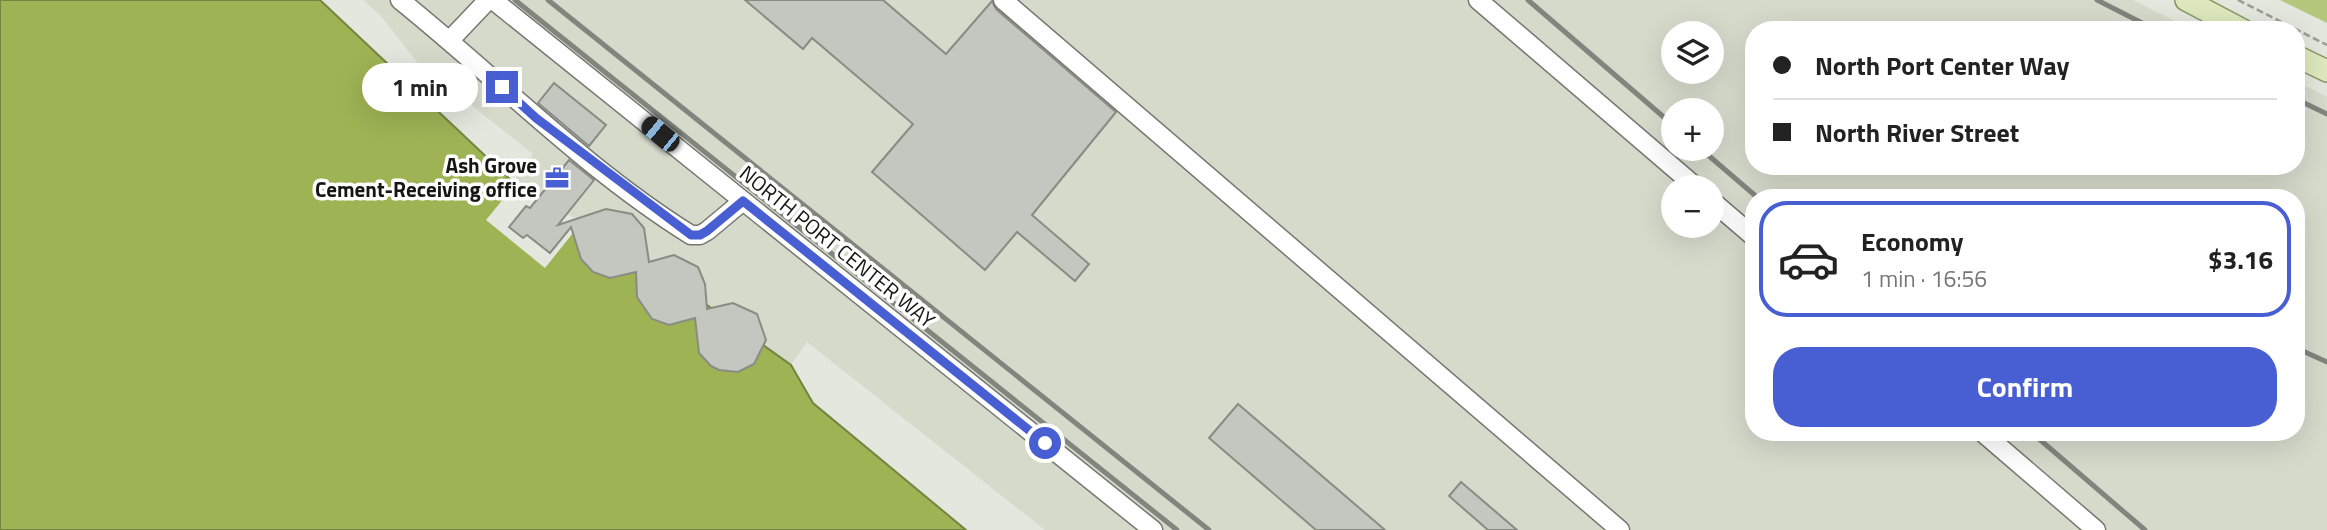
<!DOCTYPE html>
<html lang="en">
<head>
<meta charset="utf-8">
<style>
  body { margin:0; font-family:"Titillium Web",sans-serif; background:#f6f6f6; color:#222; height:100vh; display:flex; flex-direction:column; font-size:26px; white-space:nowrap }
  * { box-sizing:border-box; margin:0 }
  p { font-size:23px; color:#767676 }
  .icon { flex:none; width:38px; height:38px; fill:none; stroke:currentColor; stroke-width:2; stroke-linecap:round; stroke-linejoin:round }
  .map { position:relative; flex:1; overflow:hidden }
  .side { position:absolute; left:1745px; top:189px; width:560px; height:252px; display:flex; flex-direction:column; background:#fff; border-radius:28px; box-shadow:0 7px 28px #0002 }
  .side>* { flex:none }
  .guide { position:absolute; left:1745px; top:21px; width:560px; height:154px; border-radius:28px; box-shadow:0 7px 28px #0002; display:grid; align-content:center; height:154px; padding:0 28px; background:#fff }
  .controls { position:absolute; left:1661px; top:21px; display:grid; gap:14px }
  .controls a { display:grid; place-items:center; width:63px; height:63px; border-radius:50%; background:#fff; box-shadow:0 7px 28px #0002; font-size:35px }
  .end { position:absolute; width:32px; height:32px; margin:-16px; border:9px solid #485fd3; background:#fff; box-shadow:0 0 0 4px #fff }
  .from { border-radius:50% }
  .bubble { position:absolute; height:49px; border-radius:24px; background:#fff; box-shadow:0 7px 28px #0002; font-size:23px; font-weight:700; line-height:49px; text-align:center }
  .car { position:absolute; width:21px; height:42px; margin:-21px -10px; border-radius:9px; box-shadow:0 0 5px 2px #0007; background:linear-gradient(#222 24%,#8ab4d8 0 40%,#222 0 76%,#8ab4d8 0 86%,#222 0) }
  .guide b { display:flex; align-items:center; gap:24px; height:66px; font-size:26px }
  .guide b+b { border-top:2px solid #e0e0e0 }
  .guide i { width:18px; height:18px; background:#222 }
  ul { padding:12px 0 0; list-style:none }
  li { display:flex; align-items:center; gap:21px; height:116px; margin:0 14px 10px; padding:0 14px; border:4px solid transparent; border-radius:28px }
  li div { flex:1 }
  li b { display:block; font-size:26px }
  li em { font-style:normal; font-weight:700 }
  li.active { border-color:#485fd3 }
  li>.icon { width:63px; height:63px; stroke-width:1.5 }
  .button { display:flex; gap:14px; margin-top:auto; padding:14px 28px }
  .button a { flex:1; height:80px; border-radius:28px; background:#485fd3; color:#fff; font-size:28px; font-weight:700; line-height:80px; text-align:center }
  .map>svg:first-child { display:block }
  .built { fill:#d5dacb; fill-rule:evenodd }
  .green { fill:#b4c77d }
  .water { fill:#9db354; stroke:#748441; stroke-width:2 }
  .pier { fill:#e4e7de }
  .building { fill:#c4c7bf; stroke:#898c84; stroke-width:2 }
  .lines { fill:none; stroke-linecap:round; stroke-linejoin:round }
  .minor-casing { stroke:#757770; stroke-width:21 }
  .major-casing { stroke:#889565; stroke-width:24 }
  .path { stroke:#9a9c95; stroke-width:2.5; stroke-dasharray:7 3.5; stroke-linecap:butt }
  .minor { stroke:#fff; stroke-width:18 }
  .major { stroke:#dde8bd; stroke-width:21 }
  .rail { stroke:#82847e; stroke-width:5 }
  .route { stroke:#485fd3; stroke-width:9 }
  .labels { text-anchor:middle; stroke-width:7; stroke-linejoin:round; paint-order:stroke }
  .poi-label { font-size:21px; font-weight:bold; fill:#161714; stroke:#fff; text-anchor:end }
  .street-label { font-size:21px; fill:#161714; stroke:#fff }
</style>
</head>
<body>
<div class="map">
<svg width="2327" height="530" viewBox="0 0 2327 530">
  <rect width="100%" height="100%" fill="#e4e7de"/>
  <path class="built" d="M 363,0 L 2133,0 L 2193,30 L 1754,30 L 1754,166 L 2296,166 L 2296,81 L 2327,97 L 2327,530 L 1045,530 L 807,342 L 791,365 L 665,275 L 573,222 L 513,182 L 533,154 L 417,62 L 381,16 ZM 1673,33 L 1712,33 L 1712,72 L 1673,72 ZM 1673,110 L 1712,110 L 1712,149 L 1673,149 ZM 1673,187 L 1712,187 L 1712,226 L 1673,226 ZM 1754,198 L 2296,198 L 2296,432 L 1754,432 Z"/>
  <path class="green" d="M 2280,0 L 2327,0 L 2327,23 Z"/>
  <path class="water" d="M 0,0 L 320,0 L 513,182 L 573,222 L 665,275 L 791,365 L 813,403 L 966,530 L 0,530 Z"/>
  <path class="pier" d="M 518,181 L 581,223 L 545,268 L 486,220 Z"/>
  <g class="building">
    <path d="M 745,0 L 883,0 L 946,54 L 992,1 L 996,9 L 1116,112 L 1032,215 L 1089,264 L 1075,281 L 1017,232 L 985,270 L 872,172 L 913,124 L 812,38 L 803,49 Z"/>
    <path d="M 554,83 L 606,125 L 589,146 L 538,103 Z"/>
    <path d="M 569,160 L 594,180 L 558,225 L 606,209 L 632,214 L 644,228 L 649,262 L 674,255 L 698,267 L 705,284 L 707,309 L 733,303 L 757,314 L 766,340 L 754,364 L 738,372 L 719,370 L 711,366 L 699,353 L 695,318 L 669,325 L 652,319 L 637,297 L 636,272 L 610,278 L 593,272 L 581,259 L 571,227 L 550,253 L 527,235 L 523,238 L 509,227 L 526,206 L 530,208 Z"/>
    <path d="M 1238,404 L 1385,530 L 1316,530 L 1209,438 Z"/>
    <path d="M 1461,482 L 1517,530 L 1488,530 L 1449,496 Z"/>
  </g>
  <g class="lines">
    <g class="minor-casing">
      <g id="minor">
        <path d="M 400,0 C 497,78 585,169 691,235 L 700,235 L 707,231 L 743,201"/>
        <path d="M 493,0 L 1153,530"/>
        <path d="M 1003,0 L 1620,530"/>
        <path d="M 1478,0 L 1696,187"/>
        <path d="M 450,40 L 488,0"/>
        <path d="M 1712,201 L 1754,237"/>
        <path d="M 1982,432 L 2096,530"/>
      </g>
    </g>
    <g class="major-casing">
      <g id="major">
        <path d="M 2186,0 L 2243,30"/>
        <path d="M 2296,56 L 2327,71"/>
      </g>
    </g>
    <path class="path" d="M 2238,0 L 2327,45"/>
    <use href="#minor" class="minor"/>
    <use href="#major" class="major"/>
    <g class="rail">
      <path d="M 515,0 L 1177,530"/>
      <path d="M 548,0 L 1209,530"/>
      <path d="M 1528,0 L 1673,125"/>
      <path d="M 2097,0 L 2156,30"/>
      <path d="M 2296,99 L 2327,114"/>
      <path d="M 1701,149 L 1758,198"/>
      <path d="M 2296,348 L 2327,362"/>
      <path d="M 2031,432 L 2145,530"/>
    </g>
  </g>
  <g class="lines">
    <path class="route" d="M 502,87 L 536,118 L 691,235 L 700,235 L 707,231 L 743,201 L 1045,443"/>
  </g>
  <defs>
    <g id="office-bare" transform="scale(1.89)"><path d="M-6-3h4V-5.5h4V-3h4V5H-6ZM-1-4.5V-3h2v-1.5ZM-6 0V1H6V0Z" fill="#485fd3" stroke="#fff" stroke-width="2.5" paint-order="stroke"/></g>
  </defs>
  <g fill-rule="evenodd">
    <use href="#office-bare" x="557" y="178"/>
  </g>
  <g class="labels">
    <g class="poi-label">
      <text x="537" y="173">Ash Grove<tspan x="537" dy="24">Cement-Receiving office</tspan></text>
    </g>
    <g class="street-label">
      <text transform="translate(837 247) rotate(39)" y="7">NORTH PORT CENTER WAY</text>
    </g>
  </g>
</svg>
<div class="controls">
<a><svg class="icon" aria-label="layers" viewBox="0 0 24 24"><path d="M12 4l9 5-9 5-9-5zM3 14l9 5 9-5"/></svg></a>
<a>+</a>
<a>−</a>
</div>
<i class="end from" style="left:1045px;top:443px"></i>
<i class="end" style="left:502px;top:87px"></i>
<div class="bubble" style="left:362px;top:63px;width:116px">1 min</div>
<i class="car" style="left:660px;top:134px;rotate:309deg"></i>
<div class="guide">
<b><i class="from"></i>North Port Center Way</b>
<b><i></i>North River Street</b>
</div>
<section class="side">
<ul>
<li class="active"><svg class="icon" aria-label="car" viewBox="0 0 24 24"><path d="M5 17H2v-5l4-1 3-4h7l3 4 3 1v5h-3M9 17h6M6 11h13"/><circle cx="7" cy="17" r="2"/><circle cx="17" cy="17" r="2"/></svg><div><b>Economy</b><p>1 min · 16:56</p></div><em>$3.16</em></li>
</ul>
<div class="button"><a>Confirm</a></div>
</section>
</div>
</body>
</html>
